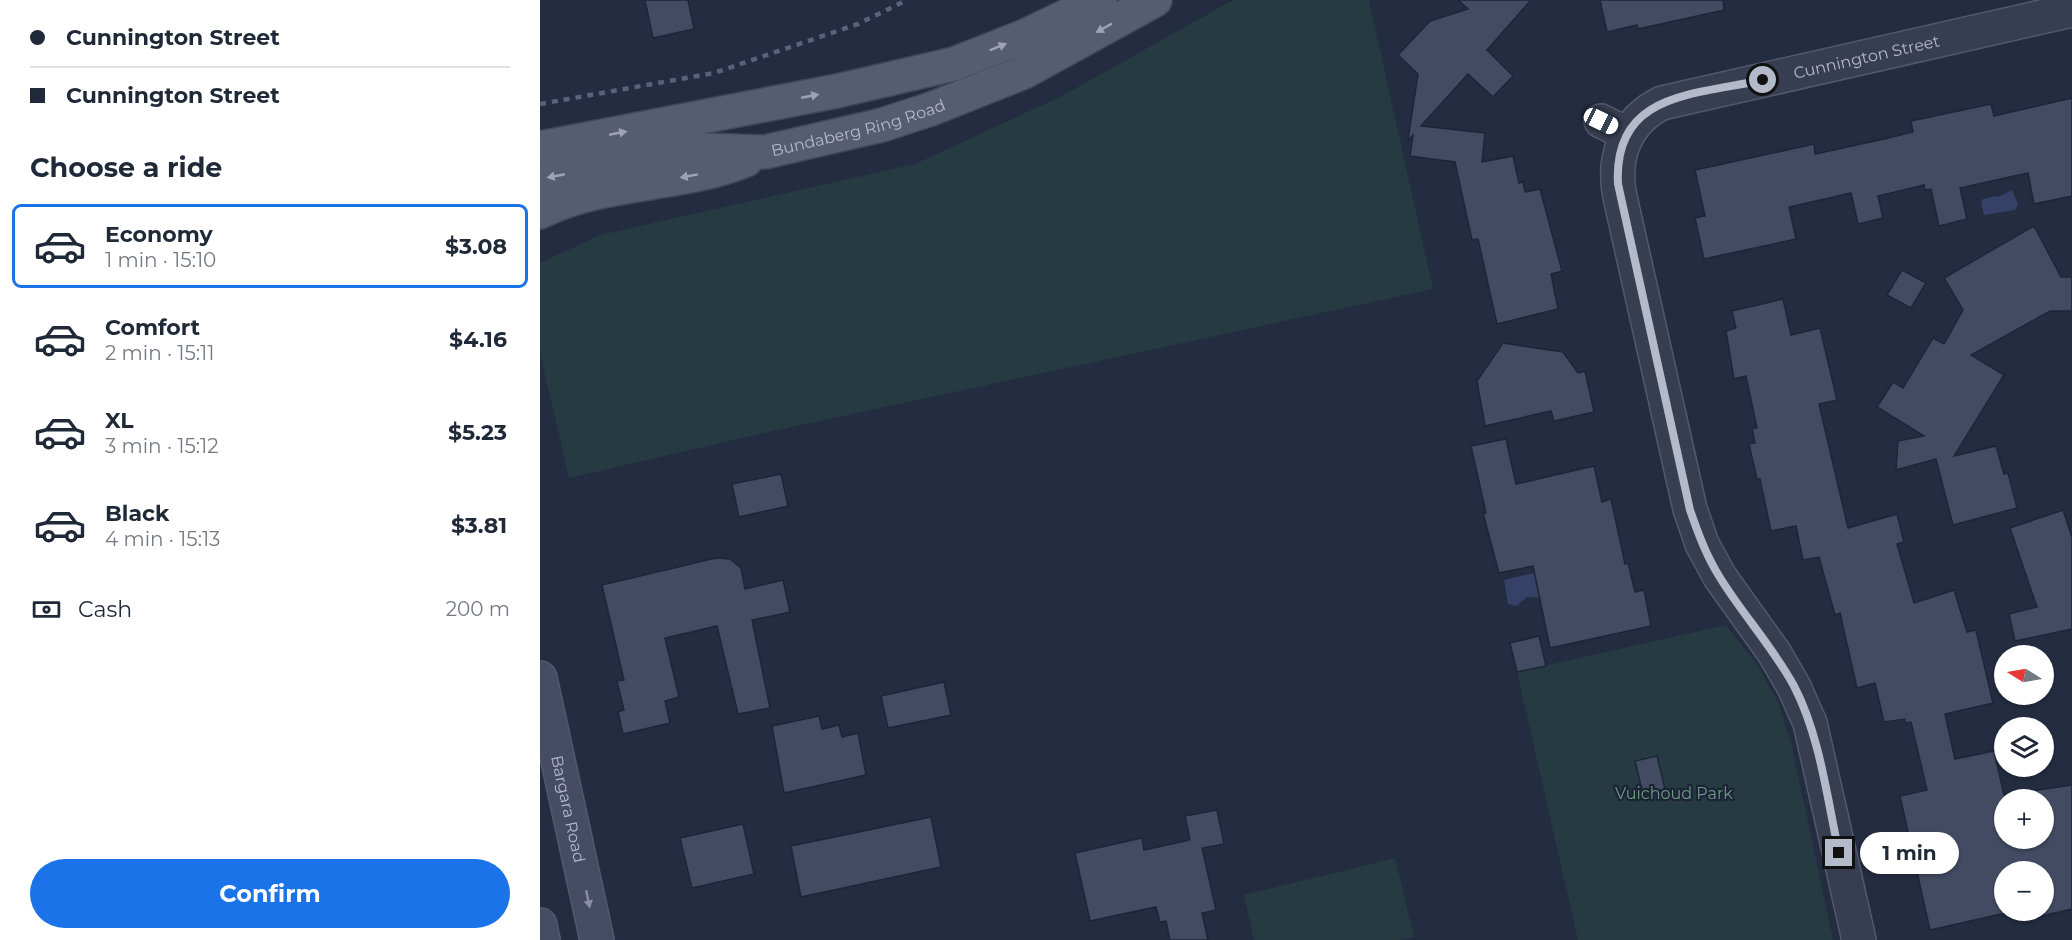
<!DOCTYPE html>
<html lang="en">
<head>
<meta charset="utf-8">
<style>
  body { margin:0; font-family:Montserrat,sans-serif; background:#f6f6f7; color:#1f2937; height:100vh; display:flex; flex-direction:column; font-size:22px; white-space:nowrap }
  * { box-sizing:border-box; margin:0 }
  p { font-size:20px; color:#747a83 }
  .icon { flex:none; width:33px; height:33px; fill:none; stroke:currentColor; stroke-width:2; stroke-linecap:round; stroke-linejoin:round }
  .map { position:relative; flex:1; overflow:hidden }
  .side { display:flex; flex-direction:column; background:#fff; width:540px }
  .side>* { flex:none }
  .banner { display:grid; align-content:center; height:132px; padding:0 30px; background:#fff }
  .needle { width:39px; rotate:281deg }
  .buttons { position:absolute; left:1454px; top:645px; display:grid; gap:12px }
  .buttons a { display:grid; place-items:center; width:60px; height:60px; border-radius:50%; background:#fff; box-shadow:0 2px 4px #0004; font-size:30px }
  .end { position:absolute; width:27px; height:27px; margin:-14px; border:8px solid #b5bacb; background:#111; box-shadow:0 0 0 3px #111 }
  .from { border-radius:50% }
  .bubble { position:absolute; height:42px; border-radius:21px; background:#fff; box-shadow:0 2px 4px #0004; font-size:20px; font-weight:700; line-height:42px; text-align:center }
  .car { position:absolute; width:18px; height:36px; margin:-18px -9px; border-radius:8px; box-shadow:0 0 4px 2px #0007; background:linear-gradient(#fff 24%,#345 0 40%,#fff 0 76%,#345 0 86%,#fff 0) }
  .banner b { display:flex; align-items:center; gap:21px; height:57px; font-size:22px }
  .banner b+b { border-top:2px solid #e0e1e3 }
  .banner i { width:15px; height:15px; background:#1f2937 }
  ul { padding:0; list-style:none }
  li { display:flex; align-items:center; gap:18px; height:84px; margin:0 12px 9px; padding:0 18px; border:3px solid transparent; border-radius:9px }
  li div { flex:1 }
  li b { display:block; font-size:22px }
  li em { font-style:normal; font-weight:700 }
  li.active { border-color:#1a73e8 }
  li>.icon { width:54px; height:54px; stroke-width:1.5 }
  h2 { padding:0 30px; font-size:27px; line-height:72px }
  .pay { display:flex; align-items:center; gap:15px; height:66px; padding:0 30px; font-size:22px }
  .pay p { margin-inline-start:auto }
  .primary-button { display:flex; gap:12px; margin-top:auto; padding:12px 30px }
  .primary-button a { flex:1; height:69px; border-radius:36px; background:#1a73e8; color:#fff; font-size:24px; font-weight:700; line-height:69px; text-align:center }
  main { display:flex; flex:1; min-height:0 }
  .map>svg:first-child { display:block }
  .green { fill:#263a42 }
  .water { fill:#354167 }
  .building { fill:#434b63; stroke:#1f2538; stroke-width:1.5; fill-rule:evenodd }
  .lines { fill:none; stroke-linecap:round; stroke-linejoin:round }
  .minor-casing { stroke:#53596b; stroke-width:36 }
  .secondary-casing { stroke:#53596b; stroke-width:36 }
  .primary-casing { stroke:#42475a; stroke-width:36 }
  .minor { stroke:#383e51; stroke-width:33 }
  .secondary { stroke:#464c64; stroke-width:33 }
  .primary { stroke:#565d71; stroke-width:33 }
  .rail { stroke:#5a6178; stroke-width:4.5; stroke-dasharray:6 6; stroke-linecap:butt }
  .oneway { fill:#9da3b4 }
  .oneway2 { fill:#898ea2 }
  .route { stroke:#b5bacb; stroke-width:8 }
  .labels { text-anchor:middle; stroke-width:4.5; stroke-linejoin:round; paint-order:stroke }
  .street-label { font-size:16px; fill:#b5bacb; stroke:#1d2336 }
  .park-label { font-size:16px; fill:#6b9d7f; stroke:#1d2336 }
</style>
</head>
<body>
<main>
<section class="side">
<div class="banner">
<b><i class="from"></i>Cunnington Street</b>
<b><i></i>Cunnington Street</b>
</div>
<h2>Choose a ride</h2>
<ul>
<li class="active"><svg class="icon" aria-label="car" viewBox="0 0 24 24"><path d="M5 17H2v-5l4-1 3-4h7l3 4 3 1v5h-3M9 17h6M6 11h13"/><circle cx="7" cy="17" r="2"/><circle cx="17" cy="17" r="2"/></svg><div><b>Economy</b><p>1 min · 15:10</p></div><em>$3.08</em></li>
<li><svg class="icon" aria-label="car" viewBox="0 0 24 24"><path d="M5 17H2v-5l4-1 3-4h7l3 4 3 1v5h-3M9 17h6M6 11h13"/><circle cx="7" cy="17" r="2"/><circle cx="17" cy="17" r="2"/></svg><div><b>Comfort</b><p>2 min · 15:11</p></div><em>$4.16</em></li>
<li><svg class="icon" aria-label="car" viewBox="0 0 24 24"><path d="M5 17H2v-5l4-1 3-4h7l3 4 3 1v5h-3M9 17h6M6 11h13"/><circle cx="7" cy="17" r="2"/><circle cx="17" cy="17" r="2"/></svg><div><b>XL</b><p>3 min · 15:12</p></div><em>$5.23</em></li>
<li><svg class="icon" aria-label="car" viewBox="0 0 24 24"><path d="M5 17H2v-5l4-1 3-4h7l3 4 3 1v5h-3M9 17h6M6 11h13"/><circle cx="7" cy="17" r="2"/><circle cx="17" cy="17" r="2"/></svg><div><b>Black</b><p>4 min · 15:13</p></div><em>$3.81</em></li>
</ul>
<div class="pay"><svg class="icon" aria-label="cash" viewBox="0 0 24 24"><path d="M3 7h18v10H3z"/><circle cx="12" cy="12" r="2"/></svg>Cash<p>200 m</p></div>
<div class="primary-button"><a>Confirm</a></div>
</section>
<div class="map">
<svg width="1532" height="940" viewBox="0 0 1532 940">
  <rect width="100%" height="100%" fill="#242c41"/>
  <g class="green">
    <path d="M 693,0 L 829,0 L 893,289 L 233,431 L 29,478 L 0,353 L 0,263 L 60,235 L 375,164 L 522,96 Z"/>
    <path d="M 1186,625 L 1218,666 L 1238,702 L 1252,747 L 1293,940 L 1038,940 L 977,672 Z"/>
    <path d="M 855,858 L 874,937 L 860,940 L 714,940 L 704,895 Z"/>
  </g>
  <g class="water">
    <path d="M 1472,190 L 1478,205 L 1475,210 L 1444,215 L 1441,202 L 1443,199 L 1455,196 L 1458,197 Z"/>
    <path d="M 998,572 L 1001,598 L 987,597 L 976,606 L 968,604 L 964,580 Z"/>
  </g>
  <g class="building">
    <path d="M 105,0 L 148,0 L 154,29 L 113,38 Z"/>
    <path d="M 918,0 L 991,0 L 947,50 L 973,76 L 953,97 L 928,74 L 881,126 L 945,133 L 942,162 L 973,156 L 979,183 L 983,182 L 985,192 L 1000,189 L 1022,271 L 1011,274 L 1018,309 L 957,324 L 938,239 L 932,240 L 915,162 L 870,156 L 873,135 L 868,140 L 878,74 L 858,55 L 890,21 L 928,9 Z"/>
    <path d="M 1060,0 L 1183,0 L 1184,10 L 1098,29 L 1097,25 L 1067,32 Z"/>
    <path d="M 1532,98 L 1532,196 L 1494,204 L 1488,173 L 1420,188 L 1427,219 L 1399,226 L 1391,189 L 1385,190 L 1384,185 L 1338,196 L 1343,218 L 1318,224 L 1311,193 L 1249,207 L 1256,239 L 1164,259 L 1155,218 L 1165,216 L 1155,170 L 1274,144 L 1275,154 L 1344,139 L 1373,132 L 1371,121 L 1451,104 L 1454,116 Z"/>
    <path d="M 1494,226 L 1521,277 L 1532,277 L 1532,311 L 1510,311 L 1431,355 L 1464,375 L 1414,456 L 1456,446 L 1464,474 L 1468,473 L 1477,508 L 1413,525 L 1396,459 L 1356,470 L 1358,441 L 1384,436 L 1337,407 L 1353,382 L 1363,388 L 1393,338 L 1404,344 L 1423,310 L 1404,278 Z"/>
    <path d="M 1362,270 L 1386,283 L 1371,308 L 1347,295 Z"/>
    <path d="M 1243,299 L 1251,335 L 1280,328 L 1297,400 L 1279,404 L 1308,528 L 1357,514 L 1364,542 L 1357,544 L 1374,603 L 1414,590 L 1427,632 L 1436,630 L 1453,703 L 1405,714 L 1415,759 L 1454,751 L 1464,795 L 1532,785 L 1532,909 L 1497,917 L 1495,910 L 1503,910 L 1503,872 L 1464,872 L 1464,910 L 1479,910 L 1390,930 L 1360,796 L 1387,790 L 1371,722 L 1365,723 L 1365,719 L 1344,722 L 1335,683 L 1317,688 L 1300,613 L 1295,615 L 1279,557 L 1263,560 L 1256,526 L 1231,531 L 1220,479 L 1217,479 L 1209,444 L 1215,443 L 1212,429 L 1217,428 L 1206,376 L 1194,379 L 1186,331 L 1196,328 L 1192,311 ZM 1464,800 L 1503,800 L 1503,838 L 1464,838 Z"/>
    <path d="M 963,343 L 1023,352 L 1038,373 L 1045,371 L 1054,412 L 1014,421 L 1011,411 L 945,426 L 937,381 Z"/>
    <path d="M 966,439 L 976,484 L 1054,466 L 1062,502 L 1071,499 L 1085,564 L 1088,563 L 1095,592 L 1104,590 L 1111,626 L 1010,648 L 993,566 L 959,573 L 943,513 L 946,513 L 931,446 Z"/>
    <path d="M 241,474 L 248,506 L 199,517 L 192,484 Z"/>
    <path d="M 1523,510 L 1532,537 L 1532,629 L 1475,641 L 1469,614 L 1497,607 L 1470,528 Z"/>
    <path d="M 176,558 L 190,559 L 201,568 L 205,589 L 243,580 L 250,612 L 212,620 L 230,708 L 198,714 L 177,626 L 125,638 L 139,697 L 125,701 L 130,723 L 83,734 L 78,712 L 84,710 L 77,681 L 84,680 L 62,585 Z"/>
    <path d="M 999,636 L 1006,666 L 977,672 L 970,643 Z"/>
    <path d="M 404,682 L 411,715 L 348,728 L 341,696 Z"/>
    <path d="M 279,716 L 282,729 L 299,725 L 302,737 L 318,733 L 326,775 L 244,793 L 232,726 Z"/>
    <path d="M 1117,756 L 1125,789 L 1103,794 L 1095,761 Z"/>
    <path d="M 677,810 L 684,844 L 662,848 L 676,910 L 662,913 L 668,940 L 630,940 L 626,921 L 620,922 L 616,907 L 550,921 L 535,853 L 602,838 L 604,850 L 650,840 L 645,816 Z"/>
    <path d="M 391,817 L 401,867 L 261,897 L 251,846 Z"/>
    <path d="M 203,824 L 214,874 L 152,888 L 140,838 Z"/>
  </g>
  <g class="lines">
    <g class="minor-casing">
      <g id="minor">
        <path d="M 1061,121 L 1087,134"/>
        <path id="s1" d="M 1319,940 L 1270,723 L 1254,687 L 1235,654 L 1180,577 L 1162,544 L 1150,509 L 1080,197 C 1072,158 1085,121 1122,103 L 1532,10"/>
      </g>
    </g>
    <g class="secondary-casing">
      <g id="secondary">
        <path id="s2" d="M 0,678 L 57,940"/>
        <path d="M 0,925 L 3,940"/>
      </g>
    </g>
    <g class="primary-casing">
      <g id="primary">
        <path d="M 0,148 L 297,91 L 414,64 L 485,36 L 560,0"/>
        <path id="s3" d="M 0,179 L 156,150 L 225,152 L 342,125 L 391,109 L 484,72 L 615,0"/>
        <path d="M 0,212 C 64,180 140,187 206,160"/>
      </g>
    </g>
    <use href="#minor" class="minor"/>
    <use href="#secondary" class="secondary"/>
    <use href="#primary" class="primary"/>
    <path class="rail" d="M 0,104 L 174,73 L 318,24 L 367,0"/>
  </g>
  <defs><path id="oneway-solid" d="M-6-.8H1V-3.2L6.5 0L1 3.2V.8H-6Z" transform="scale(1.5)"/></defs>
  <g class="oneway">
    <use href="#oneway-solid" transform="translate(564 28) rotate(151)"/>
    <use href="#oneway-solid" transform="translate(458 47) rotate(-22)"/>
    <use href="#oneway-solid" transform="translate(270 96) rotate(-11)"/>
    <use href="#oneway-solid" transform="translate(78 133) rotate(-11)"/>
    <use href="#oneway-solid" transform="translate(16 176) rotate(169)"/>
    <use href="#oneway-solid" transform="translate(149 176) rotate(170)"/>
  </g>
  <use class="oneway2" href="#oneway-solid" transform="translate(48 899) rotate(78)"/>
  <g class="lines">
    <path class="route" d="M 1223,80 C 1155,95 1073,92 1078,184 L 1150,510 C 1158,533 1166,555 1179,576 C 1202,614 1233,647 1254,686 C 1280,736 1287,798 1299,853"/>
  </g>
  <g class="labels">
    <g class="street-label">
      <text dy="6" stroke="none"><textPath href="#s1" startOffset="1110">Cunnington Street</textPath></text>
      <text dy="6" stroke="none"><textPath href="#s3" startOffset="324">Bundaberg Ring Road</textPath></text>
      <text dy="6" stroke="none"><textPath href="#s2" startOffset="134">Bargara Road</textPath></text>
    </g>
    <g class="park-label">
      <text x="1134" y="799">Vuichoud Park</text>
    </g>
  </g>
</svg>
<div class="buttons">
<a><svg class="needle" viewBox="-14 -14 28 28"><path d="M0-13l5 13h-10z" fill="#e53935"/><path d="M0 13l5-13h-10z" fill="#747a83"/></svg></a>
<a><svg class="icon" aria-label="layers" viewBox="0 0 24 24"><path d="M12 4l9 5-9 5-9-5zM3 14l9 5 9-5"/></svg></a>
<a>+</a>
<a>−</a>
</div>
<i class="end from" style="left:1223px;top:80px"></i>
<i class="end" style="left:1299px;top:853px"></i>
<div class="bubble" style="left:1320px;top:832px;width:99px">1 min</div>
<i class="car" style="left:1061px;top:121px;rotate:116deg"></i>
</div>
</main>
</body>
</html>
